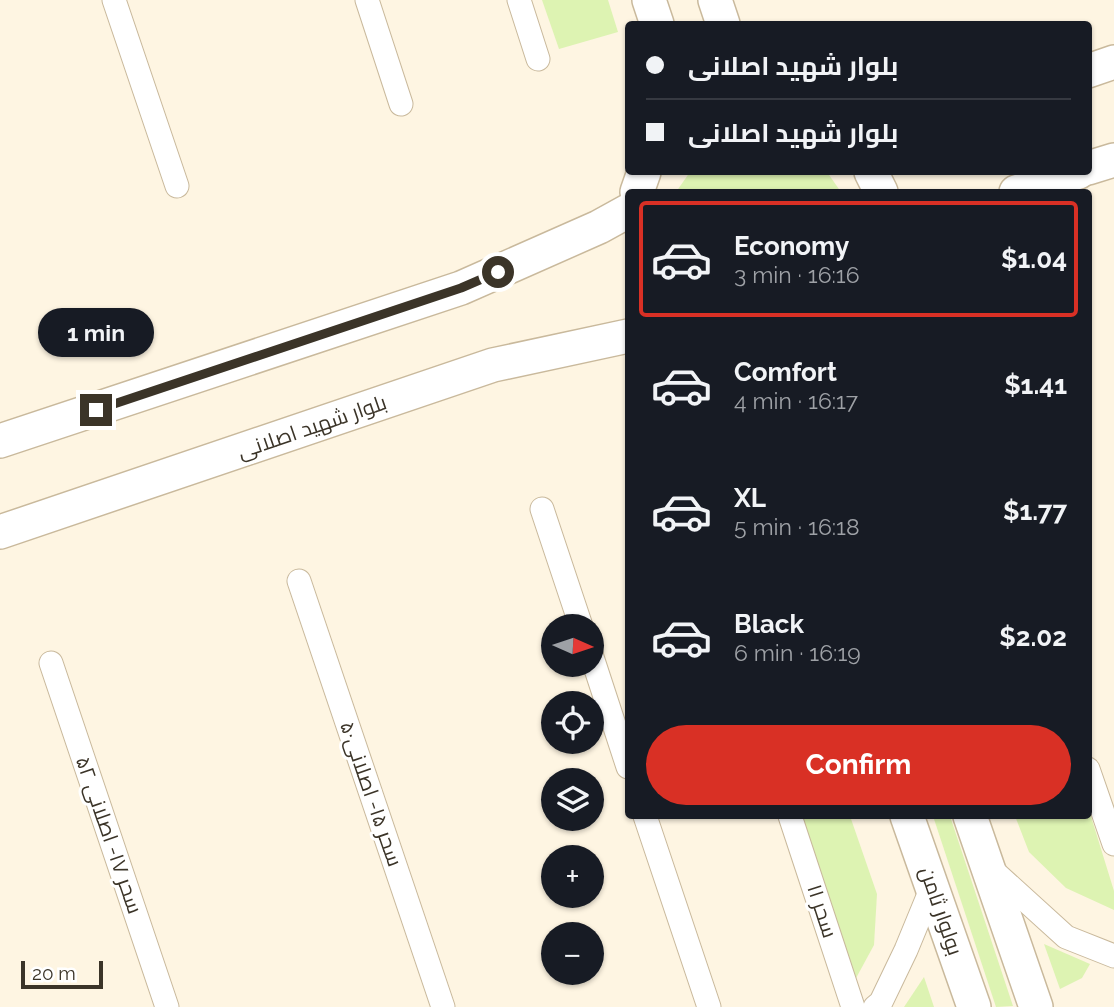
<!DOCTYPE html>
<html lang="en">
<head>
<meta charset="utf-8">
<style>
  body { margin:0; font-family:Raleway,Cairo,sans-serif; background:#242831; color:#f1f3f6; height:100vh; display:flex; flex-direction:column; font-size:26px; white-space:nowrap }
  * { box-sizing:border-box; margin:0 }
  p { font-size:23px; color:#9ea1a6 }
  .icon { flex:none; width:38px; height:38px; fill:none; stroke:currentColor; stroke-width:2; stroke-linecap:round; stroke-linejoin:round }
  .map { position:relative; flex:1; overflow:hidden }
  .sheet { position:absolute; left:625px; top:189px; width:467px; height:630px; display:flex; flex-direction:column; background:#171b24; border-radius:7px; box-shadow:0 2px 5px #0004 }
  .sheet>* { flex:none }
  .guide { position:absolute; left:625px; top:21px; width:467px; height:154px; border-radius:7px; box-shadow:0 2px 5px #0004; display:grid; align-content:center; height:154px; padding:0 21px; background:#171b24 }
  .needle { width:46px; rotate:93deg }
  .buttons { position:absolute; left:541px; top:614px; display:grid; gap:14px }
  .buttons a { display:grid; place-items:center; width:63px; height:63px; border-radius:50%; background:#171b24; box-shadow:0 2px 5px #0004; font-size:35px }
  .scale { position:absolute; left:21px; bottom:18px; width:82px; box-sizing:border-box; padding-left:7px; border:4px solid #3b3428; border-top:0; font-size:19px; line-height:24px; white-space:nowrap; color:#3b3428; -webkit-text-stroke:5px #fff; paint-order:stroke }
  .end { position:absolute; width:32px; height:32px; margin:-16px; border:9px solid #3b3428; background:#fff; box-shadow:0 0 0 4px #fff }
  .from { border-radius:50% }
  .bubble { position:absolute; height:49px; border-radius:24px; background:#171b24; box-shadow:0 2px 5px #0004; font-size:23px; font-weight:700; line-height:49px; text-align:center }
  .guide b { display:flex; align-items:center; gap:24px; height:66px; font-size:26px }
  .guide b+b { border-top:2px solid #363941 }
  .guide i { width:18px; height:18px; background:#f1f3f6 }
  ul { padding:12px 0 0; list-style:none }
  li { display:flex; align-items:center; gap:21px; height:116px; margin:0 14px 10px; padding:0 7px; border:4px solid transparent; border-radius:7px }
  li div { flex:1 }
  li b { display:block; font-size:26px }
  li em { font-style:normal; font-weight:700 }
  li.on { border-color:#d93025 }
  li>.icon { width:63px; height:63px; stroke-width:1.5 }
  .action { display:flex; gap:14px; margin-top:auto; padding:14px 21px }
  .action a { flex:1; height:80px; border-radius:42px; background:#d93025; color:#fff; font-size:28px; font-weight:700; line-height:80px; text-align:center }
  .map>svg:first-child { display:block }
  .green { fill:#ddf3b2 }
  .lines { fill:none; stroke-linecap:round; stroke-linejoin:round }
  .street-casing { stroke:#c9b99c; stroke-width:25 }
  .secondary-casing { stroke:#c9b99c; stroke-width:36 }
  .street { stroke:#fff; stroke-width:23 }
  .secondary { stroke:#fff; stroke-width:33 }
  .route { stroke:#3b3428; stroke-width:9 }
  .labels { text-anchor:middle; stroke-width:6; stroke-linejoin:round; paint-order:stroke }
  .street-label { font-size:21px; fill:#3b3428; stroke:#fff }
</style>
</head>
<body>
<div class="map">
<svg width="1114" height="1007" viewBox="0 0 1114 1007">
  <rect width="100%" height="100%" fill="#fef5e2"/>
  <g class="green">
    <path d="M 542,0 L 608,0 L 618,32 L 559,49 Z"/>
    <path d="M 690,172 L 827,172 L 841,192 L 676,192 Z"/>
    <path d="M 1089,810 L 1114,891 L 1114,910 L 1066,888 L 1029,852 L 1015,816 L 1088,816 Z"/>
    <path d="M 800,816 L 850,816 L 877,894 L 874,945 L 855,980 Z"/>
    <path d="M 933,816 L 950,816 L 1013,1006 L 996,1007 Z"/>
    <path d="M 1044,944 L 1090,964 L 1082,978 L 1060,989 Z"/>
    <path d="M 924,977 L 934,1007 L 904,1007 Z"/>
  </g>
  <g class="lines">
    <g class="street-casing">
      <g id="street">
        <path d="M 114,0 L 177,186"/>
        <path d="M 367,0 L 401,104"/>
        <path d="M 519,0 L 538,59"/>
        <path d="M 542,509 L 581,626"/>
        <path d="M 299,581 L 443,1007"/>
        <path d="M 592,657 L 628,767"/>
        <path d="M 51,663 L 167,1007"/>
        <path d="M 1088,769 L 1114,844"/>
        <path d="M 645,816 L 709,1007"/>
        <path d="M 790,816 L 853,1007"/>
        <path d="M 990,868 L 1066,937 L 1114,956"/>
        <path d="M 875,1007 L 881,1002 L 906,950 L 932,887"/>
      </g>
    </g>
    <g class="secondary-casing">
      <g id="secondary">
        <path d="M 649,0 L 657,24"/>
        <path d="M 715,0 L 723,24"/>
        <path d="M 1088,71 L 1114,62"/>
        <path d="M 1088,168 L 1114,160"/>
        <path d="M 871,172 L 881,192"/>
        <path d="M 637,192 L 644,172"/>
        <path d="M 1016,192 L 1079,172"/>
        <path d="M 0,441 L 461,288 L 599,227 L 628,211"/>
        <path d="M 0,532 L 493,365 L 628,336"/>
        <path d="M 907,816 L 974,1007"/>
        <path d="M 970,816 L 1036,1007"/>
      </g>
    </g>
    <use href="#street" class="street"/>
    <use href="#secondary" class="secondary"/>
  </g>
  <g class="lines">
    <path class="route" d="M 96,410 L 461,288 L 498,272"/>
  </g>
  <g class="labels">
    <g class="street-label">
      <text transform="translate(312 427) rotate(-19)" y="7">بلوار شهید اصلانی</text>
      <text transform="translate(371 794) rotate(71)" y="7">سحر ۱۵- اصلانی۵۰</text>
      <text transform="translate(109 835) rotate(71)" y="7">سحر ۱۷- اصلانی ۵۲</text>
      <text transform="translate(822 911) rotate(72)" y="7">سحر ۱۱</text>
      <text transform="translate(941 911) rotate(71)" y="7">بولوار ثامن</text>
    </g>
  </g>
</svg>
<div class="buttons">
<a><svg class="needle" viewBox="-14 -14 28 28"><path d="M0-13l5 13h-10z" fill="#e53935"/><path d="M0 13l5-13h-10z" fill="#9ea1a6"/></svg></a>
<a><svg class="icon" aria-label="locate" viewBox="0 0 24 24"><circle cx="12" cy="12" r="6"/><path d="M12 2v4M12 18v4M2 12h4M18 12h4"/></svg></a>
<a><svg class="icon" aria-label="layers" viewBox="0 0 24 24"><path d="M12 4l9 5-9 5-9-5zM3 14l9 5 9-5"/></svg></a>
<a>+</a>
<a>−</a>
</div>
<div class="scale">20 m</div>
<i class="end from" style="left:498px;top:272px"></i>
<i class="end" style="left:96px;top:410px"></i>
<div class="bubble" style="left:38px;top:308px;width:116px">1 min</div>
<div class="guide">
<b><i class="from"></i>بلوار شهید اصلانی</b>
<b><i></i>بلوار شهید اصلانی</b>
</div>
<section class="sheet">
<ul>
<li class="on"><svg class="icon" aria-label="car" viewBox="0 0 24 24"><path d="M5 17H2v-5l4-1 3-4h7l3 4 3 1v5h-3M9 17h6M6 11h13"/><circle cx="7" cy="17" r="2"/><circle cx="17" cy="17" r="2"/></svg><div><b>Economy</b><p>3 min · 16:16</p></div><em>$1.04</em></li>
<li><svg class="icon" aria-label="car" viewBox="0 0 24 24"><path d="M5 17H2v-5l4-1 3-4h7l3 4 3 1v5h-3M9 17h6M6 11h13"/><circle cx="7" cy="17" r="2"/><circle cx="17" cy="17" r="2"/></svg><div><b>Comfort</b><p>4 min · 16:17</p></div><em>$1.41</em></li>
<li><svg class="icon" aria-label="car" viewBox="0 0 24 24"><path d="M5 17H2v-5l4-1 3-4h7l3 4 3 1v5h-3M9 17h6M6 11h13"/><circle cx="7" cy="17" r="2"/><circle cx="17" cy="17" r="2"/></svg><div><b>XL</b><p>5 min · 16:18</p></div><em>$1.77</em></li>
<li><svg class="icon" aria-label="car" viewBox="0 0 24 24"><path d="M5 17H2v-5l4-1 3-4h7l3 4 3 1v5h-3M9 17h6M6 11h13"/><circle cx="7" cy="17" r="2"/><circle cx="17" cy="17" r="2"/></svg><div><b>Black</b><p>6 min · 16:19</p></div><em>$2.02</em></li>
</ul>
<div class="action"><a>Confirm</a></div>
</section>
</div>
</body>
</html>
